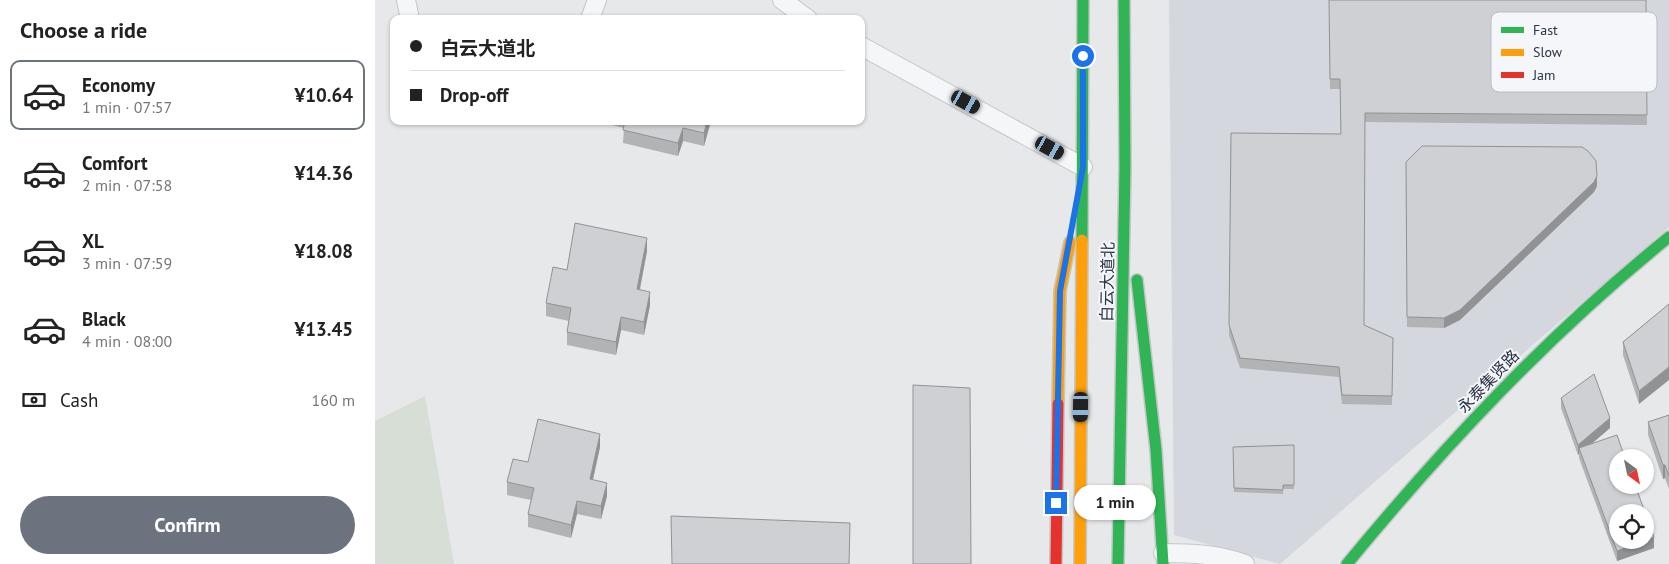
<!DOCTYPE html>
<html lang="en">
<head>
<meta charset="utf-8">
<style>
  body { margin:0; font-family:"PT Sans","Noto Sans SC",sans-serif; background:#f6f6f6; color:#222; height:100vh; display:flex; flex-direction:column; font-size:19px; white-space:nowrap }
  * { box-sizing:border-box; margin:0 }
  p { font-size:16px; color:#767676 }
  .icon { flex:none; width:28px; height:28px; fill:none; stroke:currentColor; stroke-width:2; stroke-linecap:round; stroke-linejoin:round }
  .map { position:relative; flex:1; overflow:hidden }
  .drawer { display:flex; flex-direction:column; background:#fff; width:375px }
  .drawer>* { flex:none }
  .banner { position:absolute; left:15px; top:15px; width:475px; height:110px; border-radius:10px; box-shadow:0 1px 4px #0004; display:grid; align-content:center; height:110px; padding:0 20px; background:#fff }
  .needle { width:32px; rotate:147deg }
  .tools { position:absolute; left:1234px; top:449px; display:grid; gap:10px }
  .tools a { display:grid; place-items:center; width:45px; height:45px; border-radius:50%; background:#fff; box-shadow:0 1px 4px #0004; font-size:25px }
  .end { position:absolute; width:22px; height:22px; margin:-11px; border:6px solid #1a73e8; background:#fff; box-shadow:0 0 0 2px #fff }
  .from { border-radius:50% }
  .bubble { position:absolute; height:35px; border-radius:18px; background:#fff; box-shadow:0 1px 4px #0004; font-size:16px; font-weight:600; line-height:35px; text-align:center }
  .car { position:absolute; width:15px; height:30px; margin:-15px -8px; border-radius:6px; box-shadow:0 0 4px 1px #0007; background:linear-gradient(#222 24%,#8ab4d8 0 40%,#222 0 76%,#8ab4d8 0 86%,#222 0) }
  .banner b { display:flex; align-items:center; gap:18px; height:48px; font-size:19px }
  .banner b+b { border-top:1px solid #e0e0e0 }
  .banner i { width:12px; height:12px; background:#222 }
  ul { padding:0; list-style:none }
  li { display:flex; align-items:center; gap:15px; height:70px; margin:0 10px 8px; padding:0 10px; border:2px solid transparent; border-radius:10px }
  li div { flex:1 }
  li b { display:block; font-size:19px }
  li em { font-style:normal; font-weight:600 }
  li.active { border-color:#6c737f }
  li>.icon { width:45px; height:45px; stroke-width:1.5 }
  h2 { padding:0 20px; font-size:22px; line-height:60px }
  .pay { display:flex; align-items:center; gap:12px; height:55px; padding:0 20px; font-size:19px }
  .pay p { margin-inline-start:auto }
  .button { display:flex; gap:10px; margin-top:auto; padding:10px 20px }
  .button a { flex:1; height:58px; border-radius:30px; background:#6c737f; color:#fff; font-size:20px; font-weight:600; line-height:58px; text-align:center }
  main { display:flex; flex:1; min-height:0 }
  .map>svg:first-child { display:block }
  .built { fill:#d4d7dd }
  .green { fill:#d6ded6 }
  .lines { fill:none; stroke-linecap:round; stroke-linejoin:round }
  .street-casing { stroke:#c4c6c8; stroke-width:20 }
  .fast-casing { stroke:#c4c6c8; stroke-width:14 }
  .slow-casing { stroke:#c4c6c8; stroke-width:14 }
  .jam-casing { stroke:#c4c6c8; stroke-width:14 }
  .street { stroke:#f5f6f7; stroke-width:18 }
  .fast { stroke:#30b455; stroke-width:11 }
  .slow { stroke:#ff9f0a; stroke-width:11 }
  .jam { stroke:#e5322d; stroke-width:11 }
  .wall { fill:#b1b3b5 }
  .shaded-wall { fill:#909294 }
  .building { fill:#ced0d3; stroke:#909294 }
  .route { stroke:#1a73e8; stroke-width:6 }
  .labels { text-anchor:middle; stroke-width:4; stroke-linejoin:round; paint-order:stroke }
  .street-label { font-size:16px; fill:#2b3445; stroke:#f4f6f9 }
  .key { fill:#f4f6f9; stroke:#b8bcc3; stroke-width:1 }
  .key-label { font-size:14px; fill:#2b3445 }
</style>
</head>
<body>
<main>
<section class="drawer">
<h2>Choose a ride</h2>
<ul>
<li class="active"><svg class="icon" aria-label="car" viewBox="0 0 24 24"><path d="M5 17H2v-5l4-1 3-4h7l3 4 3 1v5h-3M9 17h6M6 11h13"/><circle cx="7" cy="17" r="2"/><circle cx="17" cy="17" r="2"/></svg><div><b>Economy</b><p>1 min · 07:57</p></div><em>¥10.64</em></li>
<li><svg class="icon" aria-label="car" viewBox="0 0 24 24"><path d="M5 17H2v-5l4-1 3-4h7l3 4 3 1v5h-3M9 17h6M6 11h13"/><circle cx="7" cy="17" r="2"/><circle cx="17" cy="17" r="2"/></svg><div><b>Comfort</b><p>2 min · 07:58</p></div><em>¥14.36</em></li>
<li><svg class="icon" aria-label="car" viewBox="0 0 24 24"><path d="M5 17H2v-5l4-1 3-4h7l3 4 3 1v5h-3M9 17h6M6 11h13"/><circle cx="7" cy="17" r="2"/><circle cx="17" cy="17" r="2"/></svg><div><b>XL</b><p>3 min · 07:59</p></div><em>¥18.08</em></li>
<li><svg class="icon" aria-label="car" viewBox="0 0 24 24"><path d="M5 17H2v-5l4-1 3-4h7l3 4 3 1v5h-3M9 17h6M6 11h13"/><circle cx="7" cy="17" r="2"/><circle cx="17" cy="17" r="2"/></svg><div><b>Black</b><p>4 min · 08:00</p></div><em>¥13.45</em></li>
</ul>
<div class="pay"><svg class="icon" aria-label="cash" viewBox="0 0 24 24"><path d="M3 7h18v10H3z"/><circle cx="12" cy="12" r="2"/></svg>Cash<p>160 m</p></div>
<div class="button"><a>Confirm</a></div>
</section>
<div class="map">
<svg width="1294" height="564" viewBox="0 0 1294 564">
  <rect width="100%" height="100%" fill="#e6e8ea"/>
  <path class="built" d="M 794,0 L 1294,0 L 1294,227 L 905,564 L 799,535 Z"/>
  <path class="green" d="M 50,396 L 79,564 L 0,564 L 0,421 Z"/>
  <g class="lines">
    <g class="street-casing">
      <g id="street">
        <path d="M 31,0 L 35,19"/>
        <path d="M 407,0 L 433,19"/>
        <path d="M 215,19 L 222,0"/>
        <path d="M 486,46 L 708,167"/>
        <path d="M 788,553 C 816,553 843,554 870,564"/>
      </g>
    </g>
    <g class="fast-casing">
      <g id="fast">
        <path d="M 707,240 L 708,0"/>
        <path d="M 762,280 L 781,450 L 788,564"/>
        <path d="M 743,564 L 750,167 L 749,0"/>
        <path d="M 972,564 C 1070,445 1174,334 1294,237"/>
      </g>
    </g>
    <g class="slow-casing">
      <g id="slow">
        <path d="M 683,404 L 685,291 L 695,242"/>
        <path d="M 705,564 L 707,240"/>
      </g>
    </g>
    <g class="jam-casing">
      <path id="jam" d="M 681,564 L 683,404"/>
    </g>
    <use href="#street" class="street"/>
    <use href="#fast" class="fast"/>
    <use href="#slow" class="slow"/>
    <use href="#jam" class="jam"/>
  </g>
  <g class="wall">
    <path d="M 954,0 L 1271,0 L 1272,125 L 990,122 L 989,325 L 1018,338 L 1017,405 L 967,404 L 964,377 L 865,368 L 854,335 L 856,133 L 966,134 L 965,89 L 955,89 Z"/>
    <path d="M 229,121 L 336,121 L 329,146 L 308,141 L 303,156 L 248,143 L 249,128 L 229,123 Z"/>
    <path d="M 1031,162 L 1222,186 L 1219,192 L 1085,320 L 1069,328 L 1032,327 Z"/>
    <path d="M 272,251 L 265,290 L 275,305 L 269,335 L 246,330 L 241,355 L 192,345 L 192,332 L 194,321 L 171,316 L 171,303 L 192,270 Z"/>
    <path d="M 1294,304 L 1264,404 L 1248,355 L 1248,342 Z"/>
    <path d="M 1186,398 L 1235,428 L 1217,443 L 1279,548 L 1242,561 L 1204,458 L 1204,454 L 1203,455 L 1186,408 Z"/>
    <path d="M 1294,415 L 1294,489 L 1290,478 L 1288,479 L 1273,435 L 1273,422 Z"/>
    <path d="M 919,445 L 919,489 L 908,489 L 908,494 L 859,492 L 858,447 Z"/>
    <path d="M 225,447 L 218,480 L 232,496 L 226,519 L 202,514 L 196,538 L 153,527 L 153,514 L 156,500 L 132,495 L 132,482 L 153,462 Z"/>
  </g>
  <g class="shaded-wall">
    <path d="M 332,121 L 336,121 L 329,146 L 329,133 Z"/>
    <path d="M 308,128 L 308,141 L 303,156 L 303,143 Z"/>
    <path d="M 1222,176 L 1222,186 L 1219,192 L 1085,320 L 1069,328 L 1069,318 Z"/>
    <path d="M 272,238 L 272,251 L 262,302 L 262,289 Z"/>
    <path d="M 275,292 L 275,305 L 269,335 L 269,322 Z"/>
    <path d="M 246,317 L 246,330 L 241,355 L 241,342 Z"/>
    <path d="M 1294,367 L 1294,380 L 1264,404 L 1264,391 Z"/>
    <path d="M 1235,418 L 1235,428 L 1206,453 L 1204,448 L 1204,454 L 1203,455 L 1203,445 Z"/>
    <path d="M 225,434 L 225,447 L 215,492 L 215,479 Z"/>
    <path d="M 1288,465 L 1290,465 L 1290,478 L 1288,479 Z"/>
    <path d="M 232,483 L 232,496 L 226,519 L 226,506 Z"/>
    <path d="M 202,501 L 202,514 L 196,538 L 196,525 Z"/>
    <path d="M 1279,537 L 1279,548 L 1242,561 L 1242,551 Z"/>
  </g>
  <g class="building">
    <path d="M 954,0 L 1271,0 L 1272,115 L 990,113 L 989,325 L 1018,338 L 1017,396 L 967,395 L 964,367 L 865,358 L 854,325 L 856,133 L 966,134 L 965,79 L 955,79 Z"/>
    <path d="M 250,121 L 332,121 L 329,133 L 308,128 L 303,143 L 248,130 Z"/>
    <path d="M 1047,146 L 1207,147 L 1213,151 L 1221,161 L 1222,176 L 1219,182 L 1085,310 L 1069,318 L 1032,317 L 1031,162 Z"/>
    <path d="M 200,223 L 272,238 L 262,289 L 275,292 L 269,322 L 246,317 L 241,342 L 192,332 L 196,308 L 171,303 L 178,267 L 192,270 Z"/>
    <path d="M 1294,304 L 1294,367 L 1264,391 L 1248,342 Z"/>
    <path d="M 1219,374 L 1235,418 L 1203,445 L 1186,398 Z"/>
    <path d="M 538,385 L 595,388 L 596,564 L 538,564 Z"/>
    <path d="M 1294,415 L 1294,476 L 1290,465 L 1288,465 L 1273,422 Z"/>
    <path d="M 163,419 L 225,434 L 215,479 L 232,483 L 226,506 L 202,501 L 196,525 L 153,514 L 159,488 L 132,482 L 138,459 L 153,462 Z"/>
    <path d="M 1242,435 L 1250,458 L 1242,458 L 1242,485 L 1260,485 L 1270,512 L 1242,512 L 1242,540 L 1270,540 L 1270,513 L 1279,537 L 1242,551 L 1204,448 Z"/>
    <path d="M 919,445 L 919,485 L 908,485 L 908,490 L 859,488 L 858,447 Z"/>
    <path d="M 296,516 L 475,523 L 474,564 L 297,564 Z"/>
  </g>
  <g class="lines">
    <path class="route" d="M 681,503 L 685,291 L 708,167 L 708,56"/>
  </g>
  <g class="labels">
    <g class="street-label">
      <text transform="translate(732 282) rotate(-89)" y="6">白云大道北</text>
      <text transform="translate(1113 381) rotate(-46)" y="6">永泰集贤路</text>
    </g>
  </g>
  <rect x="1116" y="12" width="166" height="80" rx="8" class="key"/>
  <rect x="1126" y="27" width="23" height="6" fill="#30b455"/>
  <rect x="1126" y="49" width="23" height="7" fill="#ff9f0a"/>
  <rect x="1126" y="72" width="23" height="6" fill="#e5322d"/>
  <g class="key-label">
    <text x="1158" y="35">Fast</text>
    <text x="1158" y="57">Slow</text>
    <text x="1158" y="80">Jam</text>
  </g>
</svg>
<div class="tools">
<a><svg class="needle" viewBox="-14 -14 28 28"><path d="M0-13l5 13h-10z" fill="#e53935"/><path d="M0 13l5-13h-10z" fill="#767676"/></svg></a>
<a><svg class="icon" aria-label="locate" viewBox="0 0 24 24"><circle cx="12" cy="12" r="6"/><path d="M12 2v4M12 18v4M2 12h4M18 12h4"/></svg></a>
</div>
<i class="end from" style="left:708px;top:56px"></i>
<i class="end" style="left:681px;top:503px"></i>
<div class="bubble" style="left:699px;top:485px;width:82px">1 min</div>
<i class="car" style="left:591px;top:102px;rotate:119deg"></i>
<i class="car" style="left:675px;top:148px;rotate:119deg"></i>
<i class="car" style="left:706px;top:407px;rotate:181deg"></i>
<div class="banner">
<b><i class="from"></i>白云大道北</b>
<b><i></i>Drop-off</b>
</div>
</div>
</main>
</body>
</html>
